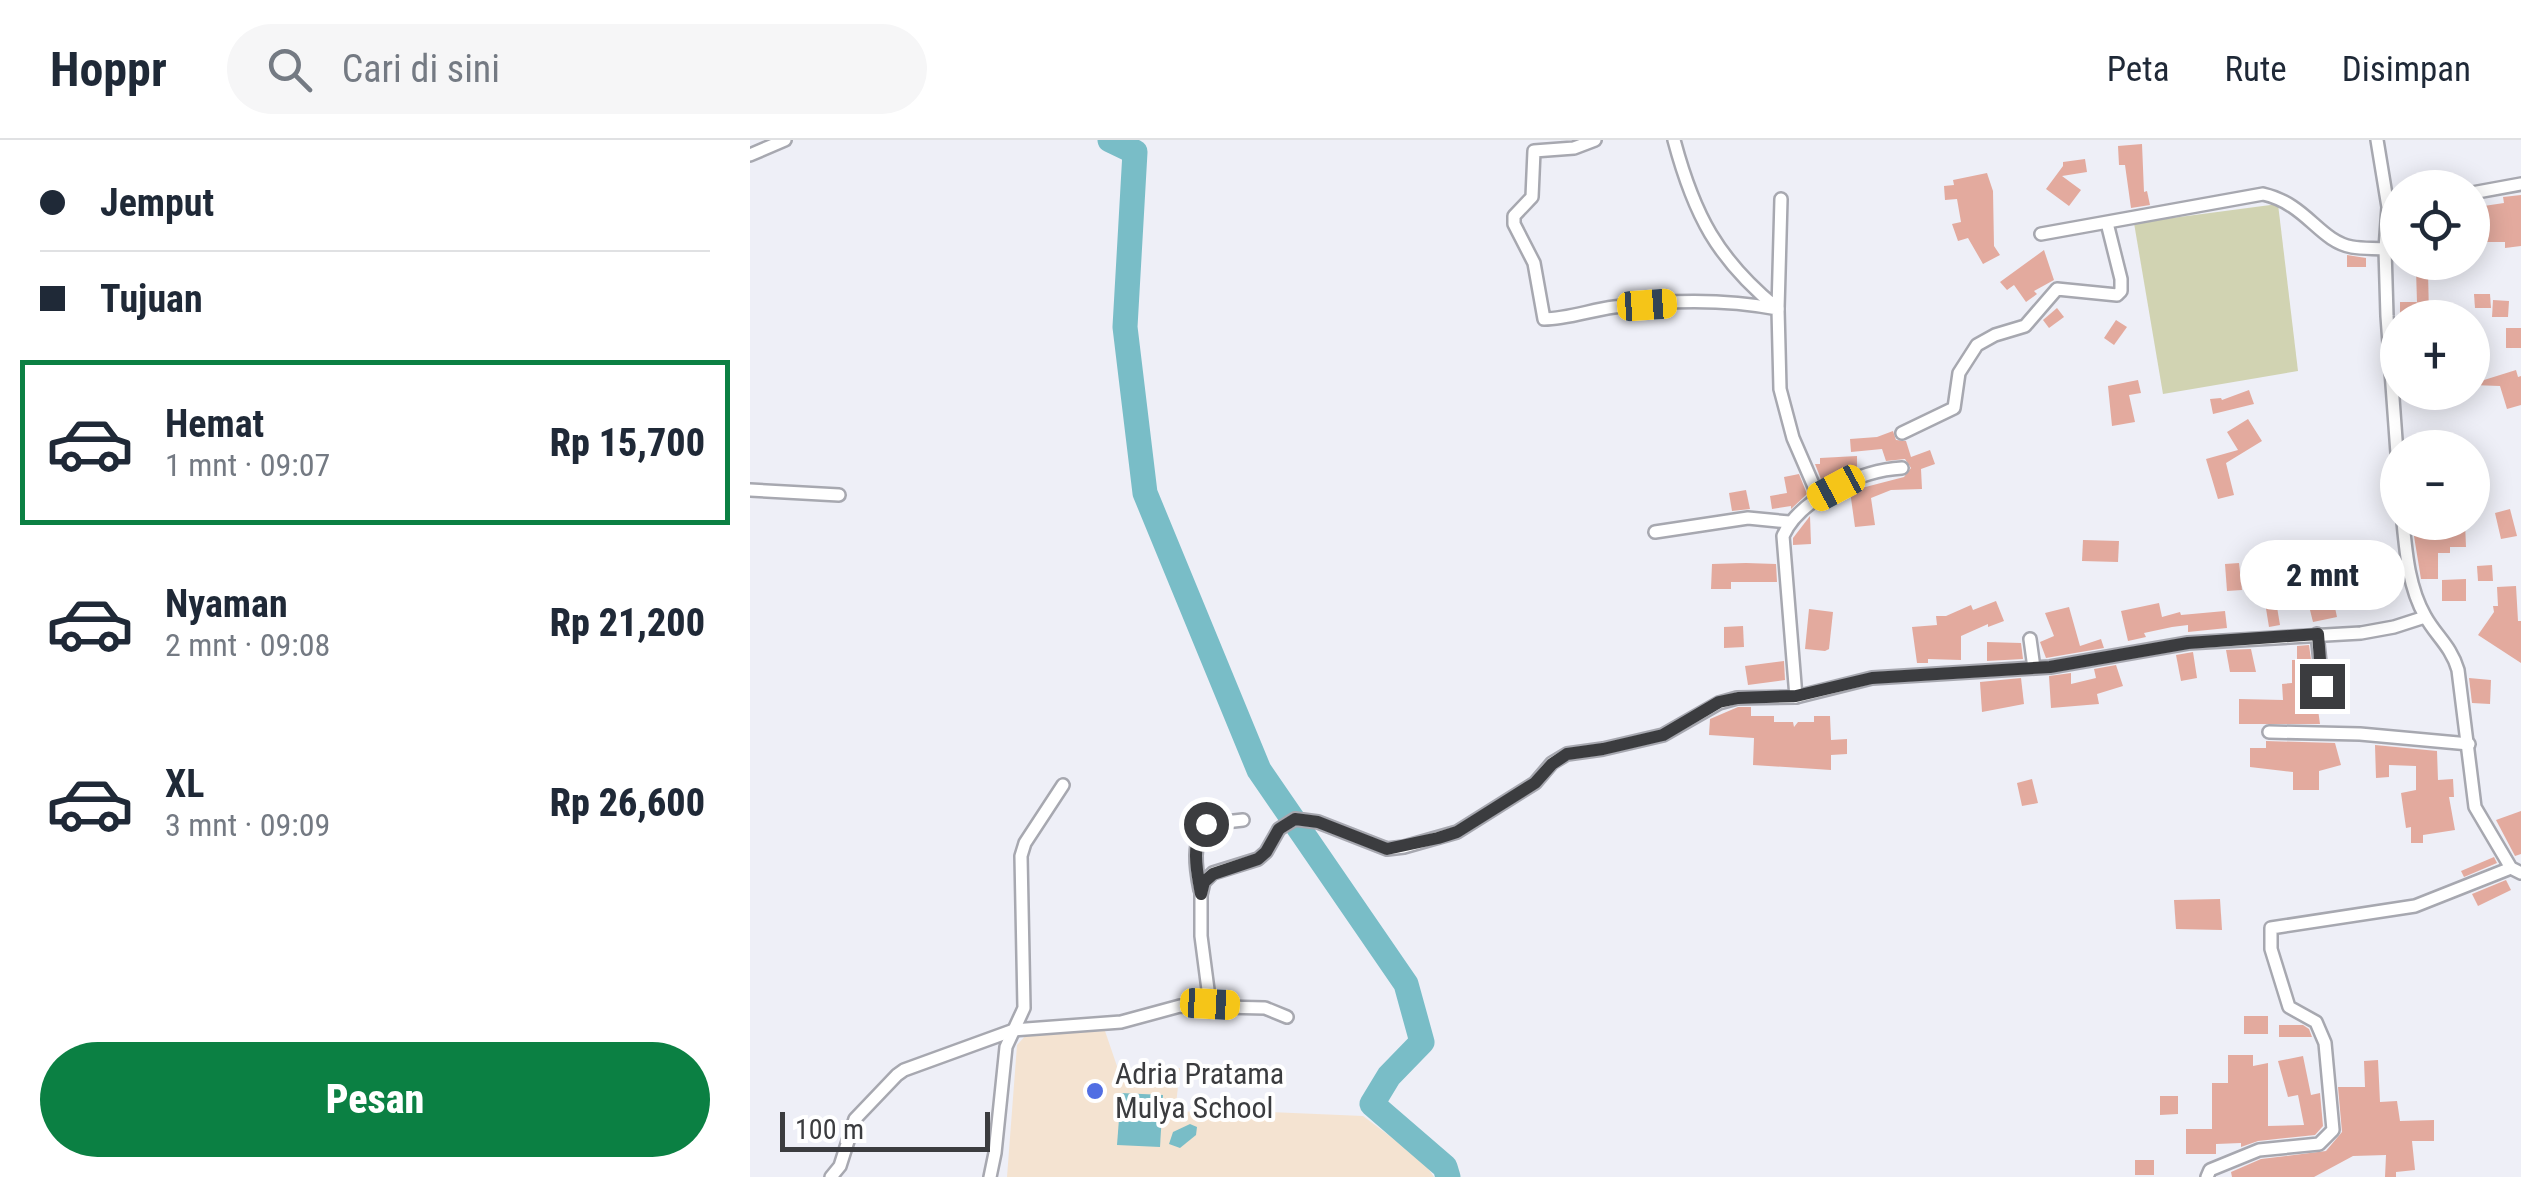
<!DOCTYPE html>
<html lang="id">
<head>
<meta charset="utf-8">
<style>
  body { margin:0; font-family:"Roboto Condensed",sans-serif; background:#f6f6f7; color:#1f2937; height:100vh; display:flex; flex-direction:column; font-size:38px; white-space:nowrap }
  * { box-sizing:border-box; margin:0 }
  p { font-size:32px; color:#747a83 }
  .icon { flex:none; width:55px; height:55px; fill:none; stroke:currentColor; stroke-width:2; stroke-linecap:round; stroke-linejoin:round }
  .map { position:relative; flex:1; overflow:hidden }
  .side { display:flex; flex-direction:column; background:#fff; width:750px }
  .side>* { flex:none }
  .hud { display:grid; align-content:center; height:220px; padding:0 40px; background:#fff }
  .controls { position:absolute; left:1630px; top:30px; display:grid; gap:20px }
  .controls a { display:grid; place-items:center; width:110px; height:110px; border-radius:50%; background:#fff; box-shadow:0 5px 25px #0003; font-size:50px }
  .scale { position:absolute; left:30px; bottom:25px; width:210px; box-sizing:border-box; padding-left:10px; border:5px solid #3b3c3f; border-top:0; font-size:28px; line-height:35px; white-space:nowrap; color:#3b3c3f; -webkit-text-stroke:8px #fff; paint-order:stroke }
  .end { position:absolute; width:45px; height:45px; margin:-22px; border:12px solid #3b3c3f; background:#fff; box-shadow:0 0 0 5px #fff }
  .from { border-radius:50% }
  .bubble { position:absolute; height:70px; border-radius:35px; background:#fff; box-shadow:0 5px 25px #0003; font-size:32px; font-weight:800; line-height:70px; text-align:center }
  .car { position:absolute; width:30px; height:60px; margin:-30px -15px; border-radius:12px; box-shadow:0 0 8px 2px #0007; background:linear-gradient(#f5c518 24%,#345 0 40%,#f5c518 0 76%,#345 0 86%,#f5c518 0) }
  .hud b { display:flex; align-items:center; gap:35px; height:95px; font-size:38px }
  .hud b+b { border-top:2px solid #e0e1e3 }
  .hud i { width:25px; height:25px; background:#1f2937 }
  ul { padding:0; list-style:none }
  li { display:flex; align-items:center; gap:30px; height:165px; margin:0 20px 15px; padding:0 20px; border:5px solid transparent; border-radius:0px }
  li div { flex:1 }
  li b { display:block; font-size:38px }
  li em { font-style:normal; font-weight:800 }
  li.active { border-color:#0b8043 }
  li>.icon { width:90px; height:90px; stroke-width:1.5 }
  .primary-button { display:flex; gap:20px; margin-top:auto; padding:20px 40px }
  .primary-button a { flex:1; height:115px; border-radius:60px; background:#0b8043; color:#fff; font-size:40px; font-weight:800; line-height:115px; text-align:center }
  header { display:flex; align-items:center; gap:60px; box-sizing:border-box; height:140px; padding:0 50px; background:#fff; border-bottom:2px solid #e0e1e3 }
  header strong { font-size:48px }
  nav { display:flex; gap:55px; margin-inline-start:auto; font-size:35px }
  .search { width:700px; height:90px; background:#f6f6f7; display:flex; align-items:center; gap:25px; box-sizing:border-box; padding:0 35px; border-radius:55px; color:#747a83; font-size:38px }
  main { display:flex; flex:1; min-height:0 }
  .map>svg:first-child { display:block }
  .education { fill:#f4e3d1 }
  .green { fill:#d1d3b2 }
  .water { fill:#79bdc7 }
  .lines { fill:none; stroke-linecap:round; stroke-linejoin:round }
  .river { stroke:#79bdc7; stroke-width:25 }
  .building { fill:#e3aa9e }
  .minor-casing { stroke:#a7a8b0; stroke-width:16 }
  .minor { stroke:#fff; stroke-width:11 }
  .route { stroke:#3b3c3f; stroke-width:12 }
  .poi-dot { fill:#516ee3; stroke:#fff; stroke-width:4 }
  .labels { text-anchor:middle; stroke-width:8; stroke-linejoin:round; paint-order:stroke }
  .poi-label { font-size:30px; fill:#3b3c3f; stroke:#fff; text-anchor:start }
</style>
</head>
<body>
<header>
<strong>Hoppr</strong>
<div class="search"><svg class="icon" aria-label="search" viewBox="0 0 24 24"><circle cx="10" cy="10" r="6"/><path d="M15 15l6 6"/></svg>Cari di sini</div>
<nav><a>Peta</a><a>Rute</a><a>Disimpan</a></nav>
</header>
<main>
<section class="side">
<div class="hud">
<b><i class="from"></i>Jemput</b>
<b><i></i>Tujuan</b>
</div>
<ul>
<li class="active"><svg class="icon" aria-label="car" viewBox="0 0 24 24"><path d="M5 17H2v-5l4-1 3-4h7l3 4 3 1v5h-3M9 17h6M6 11h13"/><circle cx="7" cy="17" r="2"/><circle cx="17" cy="17" r="2"/></svg><div><b>Hemat</b><p>1 mnt · 09:07</p></div><em>Rp 15,700</em></li>
<li><svg class="icon" aria-label="car" viewBox="0 0 24 24"><path d="M5 17H2v-5l4-1 3-4h7l3 4 3 1v5h-3M9 17h6M6 11h13"/><circle cx="7" cy="17" r="2"/><circle cx="17" cy="17" r="2"/></svg><div><b>Nyaman</b><p>2 mnt · 09:08</p></div><em>Rp 21,200</em></li>
<li><svg class="icon" aria-label="car" viewBox="0 0 24 24"><path d="M5 17H2v-5l4-1 3-4h7l3 4 3 1v5h-3M9 17h6M6 11h13"/><circle cx="7" cy="17" r="2"/><circle cx="17" cy="17" r="2"/></svg><div><b>XL</b><p>3 mnt · 09:09</p></div><em>Rp 26,600</em></li>
</ul>
<div class="primary-button"><a>Pesan</a></div>
</section>
<div class="map">
<svg width="1771" height="1037" viewBox="0 0 1771 1037">
  <rect width="100%" height="100%" fill="#eeeff7"/>
  <path class="education" d="M 355,891 L 369,932 L 430,928 L 425,974 L 453,969 L 613,976 L 673,1021 L 684,1037 L 257,1037 L 267,905 L 277,894 Z"/>
  <path class="green" d="M 1528,64 L 1548,231 L 1413,254 L 1384,83 Z"/>
  <g class="water">
    <path d="M 371,953 L 413,955 L 410,1007 L 367,1005 Z"/>
    <path d="M 440,984 L 447,987 L 446,995 L 430,1008 L 419,1004 L 423,992 Z"/>
  </g>
  <g class="lines">
    <path class="river" d="M 360,0 L 385,12 L 375,187 L 395,353 L 509,630 L 656,844 L 672,902 L 639,936 L 622,964 L 695,1027 L 698,1037"/>
  </g>
  <g class="building">
    <path d="M 1392,4 L 1394,52 L 1397,51 L 1400,65 L 1381,68 L 1375,25 L 1369,25 L 1368,6 Z"/>
    <path d="M 1335,19 L 1337,32 L 1312,36 L 1331,50 L 1319,66 L 1296,49 L 1313,26 L 1313,22 Z"/>
    <path d="M 1237,33 L 1243,51 L 1244,106 L 1250,115 L 1233,124 L 1218,98 L 1208,101 L 1202,84 L 1211,82 L 1207,59 L 1195,60 L 1194,46 L 1204,45 L 1203,40 Z"/>
    <path d="M 1771,55 L 1771,106 L 1755,108 L 1755,102 L 1734,102 L 1734,90 L 1727,90 L 1727,67 L 1754,63 L 1753,57 Z"/>
    <path d="M 1294,110 L 1304,140 L 1284,151 L 1287,154 L 1276,162 L 1264,145 L 1257,150 L 1250,142 Z"/>
    <path d="M 1597,115 L 1616,118 L 1616,127 L 1597,127 Z"/>
    <path d="M 1666,130 L 1678,130 L 1679,178 L 1650,178 L 1650,162 L 1667,162 Z"/>
    <path d="M 1724,154 L 1740,154 L 1741,168 L 1725,168 Z"/>
    <path d="M 1743,160 L 1759,161 L 1758,177 L 1742,177 Z"/>
    <path d="M 1307,168 L 1314,177 L 1299,188 L 1293,180 Z"/>
    <path d="M 1366,180 L 1377,187 L 1364,205 L 1354,198 Z"/>
    <rect x="1756" y="188" width="15" height="20"/>
    <path d="M 1722,207 L 1734,207 L 1734,240 L 1766,230 L 1768,237 L 1771,236 L 1771,265 L 1757,269 L 1750,246 L 1722,245 Z"/>
    <path d="M 1388,240 L 1391,253 L 1379,255 L 1385,282 L 1362,286 L 1358,246 Z"/>
    <path d="M 1499,250 L 1504,264 L 1463,274 L 1460,259 L 1471,258 L 1472,260 Z"/>
    <path d="M 1498,279 L 1512,301 L 1476,323 L 1484,355 L 1468,359 L 1456,319 L 1488,310 L 1477,292 Z"/>
    <path d="M 1143,291 L 1146,300 L 1156,301 L 1161,317 L 1180,310 L 1185,324 L 1171,329 L 1172,349 L 1141,350 L 1121,358 L 1125,385 L 1105,387 L 1100,351 L 1154,337 L 1161,328 L 1155,319 L 1136,321 L 1132,309 L 1101,312 L 1100,299 L 1127,297 Z"/>
    <path d="M 1107,316 L 1107,328 L 1073,344 L 1065,324 L 1070,324 L 1070,318 Z"/>
    <path d="M 1049,334 L 1057,354 L 1041,369 L 1041,366 L 1022,369 L 1020,356 L 1037,353 L 1034,337 Z"/>
    <path d="M 996,350 L 1000,369 L 982,371 L 979,353 Z"/>
    <path d="M 1760,369 L 1767,396 L 1751,399 L 1745,373 Z"/>
    <path d="M 1060,376 L 1061,404 L 1043,405 L 1043,398 Z"/>
    <path d="M 1686,382 L 1715,382 L 1716,407 L 1700,407 L 1700,413 L 1688,413 L 1688,439 L 1671,439 L 1663,390 L 1686,388 Z"/>
    <path d="M 1333,400 L 1369,401 L 1368,422 L 1332,421 Z"/>
    <path d="M 996,423 L 1026,424 L 1027,442 L 981,442 L 981,449 L 961,449 L 962,424 Z"/>
    <path d="M 1489,423 L 1492,450 L 1477,451 L 1475,424 Z"/>
    <path d="M 1742,425 L 1743,441 L 1728,441 L 1727,426 Z"/>
    <path d="M 1579,433 L 1579,445 L 1584,444 L 1588,462 L 1584,463 L 1587,477 L 1563,482 L 1560,470 L 1568,468 L 1560,435 Z"/>
    <path d="M 1519,435 L 1521,446 L 1497,451 L 1495,440 Z"/>
    <path d="M 1716,439 L 1716,461 L 1692,461 L 1692,440 Z"/>
    <path d="M 1766,446 L 1768,481 L 1771,481 L 1771,523 L 1728,495 L 1744,472 L 1743,466 L 1748,466 L 1747,447 Z"/>
    <path d="M 1524,449 L 1530,485 L 1519,487 L 1513,450 Z"/>
    <path d="M 1246,461 L 1254,481 L 1238,487 L 1238,484 L 1211,496 L 1211,520 L 1178,519 L 1178,523 L 1167,523 L 1162,487 L 1187,485 L 1186,476 L 1196,476 L 1221,465 L 1223,470 Z"/>
    <path d="M 1409,463 L 1412,477 L 1430,472 L 1431,475 L 1475,471 L 1477,488 L 1438,492 L 1438,485 L 1422,487 L 1394,493 L 1396,497 L 1378,501 L 1371,471 Z"/>
    <path d="M 1319,467 L 1330,506 L 1351,499 L 1354,508 L 1296,518 L 1290,502 L 1304,496 L 1295,473 Z"/>
    <path d="M 1059,469 L 1083,472 L 1079,509 L 1075,511 L 1055,509 Z"/>
    <path d="M 993,486 L 994,507 L 974,508 L 974,487 Z"/>
    <path d="M 1237,502 L 1271,503 L 1273,519 L 1237,521 Z"/>
    <path d="M 1559,505 L 1570,584 L 1489,584 L 1489,559 L 1533,560 L 1532,544 L 1542,543 L 1542,520 L 1547,520 L 1547,506 Z"/>
    <path d="M 1501,509 L 1506,532 L 1480,532 L 1476,510 Z"/>
    <path d="M 1443,512 L 1447,538 L 1431,541 L 1426,515 Z"/>
    <path d="M 1034,521 L 1035,540 L 998,545 L 995,526 Z"/>
    <path d="M 1366,525 L 1373,546 L 1347,554 L 1349,564 L 1301,568 L 1299,536 L 1321,533 L 1321,544 L 1346,538 L 1344,529 Z"/>
    <path d="M 1271,538 L 1274,564 L 1232,572 L 1230,542 Z"/>
    <path d="M 1719,538 L 1741,540 L 1740,564 L 1722,563 Z"/>
    <path d="M 988,567 L 1001,567 L 1001,576 L 1024,576 L 1024,582 L 1043,582 L 1044,587 L 1048,582 L 1064,582 L 1064,576 L 1080,576 L 1081,600 L 1097,599 L 1097,614 L 1081,615 L 1081,630 L 1003,625 L 1004,598 L 959,595 L 960,579 Z"/>
    <path d="M 1516,601 L 1585,603 L 1591,625 L 1569,631 L 1569,650 L 1543,650 L 1543,632 L 1500,627 L 1500,608 L 1516,608 Z"/>
    <path d="M 1625,605 L 1687,611 L 1688,640 L 1703,639 L 1704,657 L 1699,657 L 1705,690 L 1673,695 L 1673,703 L 1661,703 L 1661,687 L 1656,688 L 1651,653 L 1666,650 L 1666,626 L 1639,625 L 1639,637 L 1626,638 Z"/>
    <path d="M 1282,639 L 1288,663 L 1272,666 L 1267,643 Z"/>
    <path d="M 1771,671 L 1771,714 L 1765,716 L 1746,680 Z"/>
    <path d="M 1744,717 L 1747,723 L 1714,737 L 1711,731 Z"/>
    <path d="M 1756,740 L 1761,750 L 1728,766 L 1722,754 Z"/>
    <path d="M 1470,759 L 1472,790 L 1426,789 L 1424,760 Z"/>
    <rect x="1494" y="876" width="24" height="18"/>
    <path d="M 1529,885 L 1553,885 L 1559,889 L 1562,897 L 1529,897 Z"/>
    <path d="M 1478,915 L 1503,915 L 1503,926 L 1518,923 L 1518,986 L 1554,985 L 1548,955 L 1538,957 L 1528,921 L 1553,916 L 1561,955 L 1570,953 L 1573,986 L 1565,995 L 1508,1001 L 1491,1007 L 1491,1003 L 1466,1004 L 1466,1014 L 1436,1014 L 1436,989 L 1462,989 L 1462,943 L 1478,943 Z"/>
    <path d="M 1628,920 L 1630,962 L 1647,961 L 1650,981 L 1684,980 L 1684,1001 L 1662,1001 L 1665,1030 L 1646,1032 L 1646,1037 L 1635,1037 L 1636,1015 L 1603,1016 L 1564,1037 L 1482,1037 L 1481,1032 L 1511,1019 L 1576,1011 L 1592,992 L 1588,947 L 1615,947 L 1614,921 Z"/>
    <path d="M 1410,956 L 1428,956 L 1428,974 L 1410,975 Z"/>
    <rect x="1385" y="1020" width="19" height="15"/>
  </g>
  <g class="lines">
    <g class="minor-casing">
      <g id="minor">
        <path d="M 845,0 L 824,8 L 784,11 L 782,57 L 764,76 L 764,84 L 784,123 L 794,179 C 817,179 841,170 864,167 C 917,160 976,159 1028,169 L 1030,249 L 1043,298 L 1069,358"/>
        <path d="M 924,0 C 944,75 967,119 1028,169 L 1031,59"/>
        <path d="M 1627,0 L 1638,67 L 1635,109 L 1637,176 L 1648,327"/>
        <path d="M 0,15 L 35,0"/>
        <path d="M 1722,53 L 1771,44"/>
        <path d="M 1291,94 L 1513,54 C 1557,64 1569,101 1602,107 C 1613,109 1625,108 1635,109"/>
        <path d="M 1152,293 L 1204,268 L 1209,233 L 1227,205 L 1245,195 L 1275,186 L 1307,149 L 1367,155 L 1371,151 L 1371,139 L 1357,83"/>
        <path d="M 0,350 L 89,355"/>
        <path d="M 1653,382 C 1656,414 1659,448 1675,476 C 1686,496 1701,506 1708,530 L 1725,667 L 1761,728 L 1771,733"/>
        <path d="M 905,392 L 998,378 L 1039,382"/>
        <path d="M 1567,494 L 1574,560"/>
        <path d="M 1280,499 L 1284,528"/>
        <path d="M 1046,557 L 1033,396 C 1050,358 1112,330 1152,328"/>
        <path d="M 1519,592 L 1610,594 L 1719,604"/>
        <path d="M 450,750 C 446,730 441,700 457,684 L 493,680"/>
        <path d="M 460,865 L 451,796 L 451,755 L 454,742 L 463,733 L 508,719 L 516,712 L 529,689 L 545,679 L 568,682 L 637,709 L 654,707 L 707,692 L 785,643 L 802,623 L 817,614 L 853,609 L 913,595 L 969,563 L 987,558 L 1046,557 L 1122,538 L 1300,527 L 1438,503 L 1611,493 L 1644,487 L 1675,477"/>
        <path d="M 81,1037 L 90,1026 L 105,979 L 147,935 L 154,930 L 264,890 L 371,882 L 430,866 L 515,868 L 537,877"/>
        <path d="M 240,1037 L 245,1013 L 256,907 L 274,868 L 271,716 L 275,703 L 313,645"/>
        <path d="M 1457,1037 L 1460,1030 L 1509,1010 L 1569,1004 L 1583,990 L 1575,903 L 1566,882 L 1539,867 L 1521,809 L 1521,788 L 1665,766 L 1761,728"/>
      </g>
    </g>
    <use href="#minor" class="minor"/>
  </g>
  <g class="lines">
    <path class="route" d="M 456,684 C 440,701 447,733 451,754 L 454,742 L 463,734 L 508,719 L 516,712 L 529,689 L 545,679 L 568,682 L 637,709 L 688,698 L 707,692 L 785,643 L 802,624 L 817,614 L 853,609 L 913,595 L 969,562 L 988,558 L 1046,556 L 1122,538 L 1300,527 L 1438,503 L 1568,494 L 1572,546"/>
  </g>
  <circle class="poi-dot" cx="345" cy="951" r="10"/>
  <g class="labels">
    <g class="poi-label">
      <text x="365" y="944">Adria Pratama<tspan x="365" dy="34">Mulya School</tspan></text>
    </g>
  </g>
</svg>
<div class="controls">
<a><svg class="icon" aria-label="locate" viewBox="0 0 24 24"><circle cx="12" cy="12" r="6"/><path d="M12 2v4M12 18v4M2 12h4M18 12h4"/></svg></a>
<a>+</a>
<a>−</a>
</div>
<div class="scale">100 m</div>
<i class="end from" style="left:456px;top:684px"></i>
<i class="end" style="left:1572px;top:546px"></i>
<div class="bubble" style="left:1490px;top:400px;width:165px">2 mnt</div>
<i class="car" style="left:897px;top:165px;rotate:86deg"></i>
<i class="car" style="left:1086px;top:348px;rotate:242deg"></i>
<i class="car" style="left:460px;top:864px;rotate:93deg"></i>
</div>
</main>
</body>
</html>
